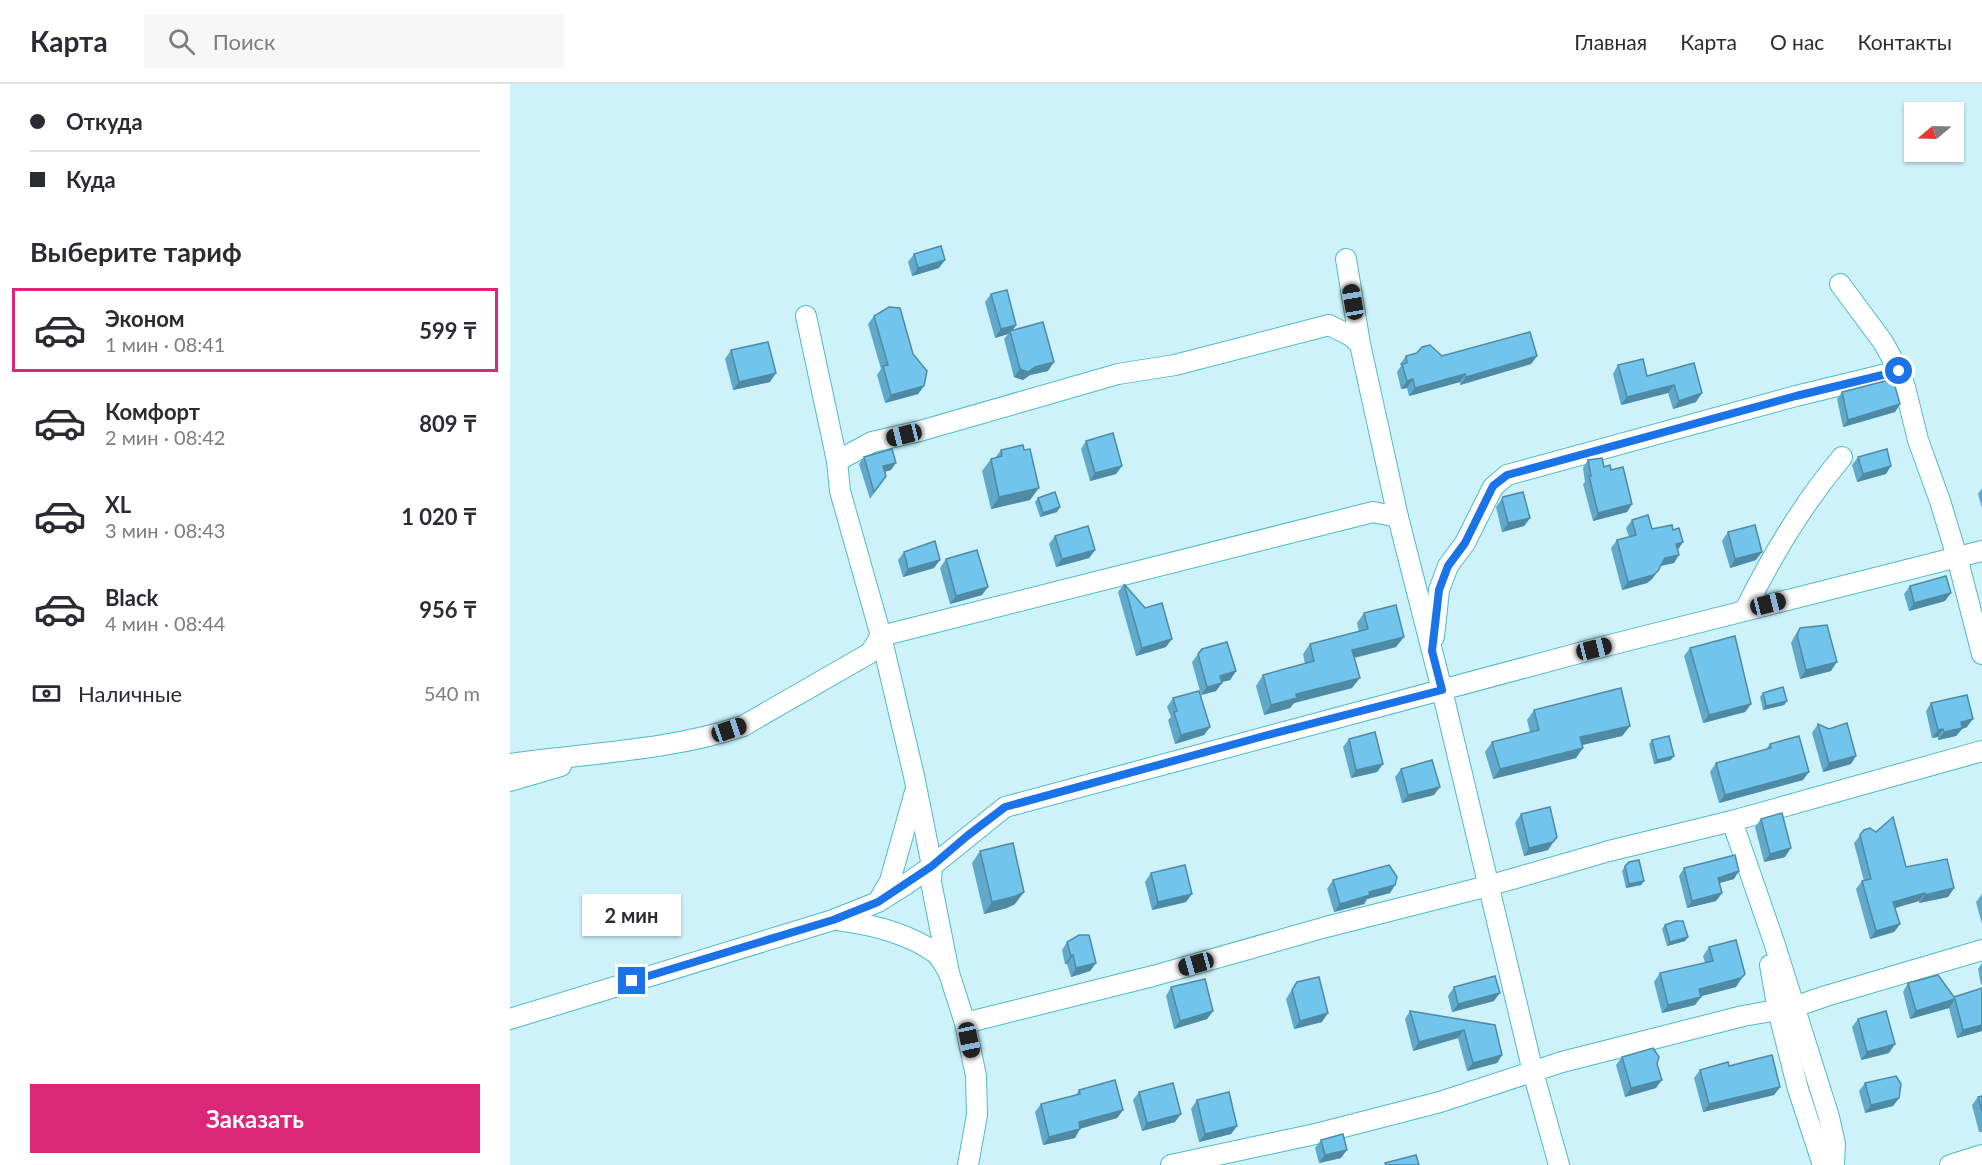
<!DOCTYPE html>
<html lang="ru">
<head>
<meta charset="utf-8">
<style>
  body { margin:0; font-family:Lato,sans-serif; background:#f7f7f7; color:#2b2b33; height:100vh; display:flex; flex-direction:column; font-size:22px; white-space:nowrap }
  * { box-sizing:border-box; margin:0 }
  p { font-size:20px; color:#7c7c81 }
  .icon { flex:none; width:33px; height:33px; fill:none; stroke:currentColor; stroke-width:2; stroke-linecap:round; stroke-linejoin:round }
  .map { position:relative; flex:1; overflow:hidden }
  .side { display:flex; flex-direction:column; background:#fff; width:510px }
  .side>* { flex:none }
  .hud { display:grid; align-content:center; height:132px; padding:0 30px; background:#fff }
  .needle { width:39px; rotate:251deg }
  .controls { position:absolute; left:1394px; top:18px; display:grid; gap:12px }
  .controls a { display:grid; place-items:center; width:60px; height:60px; border-radius:0px; background:#fff; box-shadow:0 2px 4px #0004; font-size:30px }
  .end { position:absolute; width:27px; height:27px; margin:-14px; border:8px solid #1a73e8; background:#fff; box-shadow:0 0 0 3px #fff }
  .from { border-radius:50% }
  .bubble { position:absolute; height:42px; border-radius:0px; background:#fff; box-shadow:0 2px 4px #0004; font-size:20px; font-weight:700; line-height:42px; text-align:center }
  .car { position:absolute; width:18px; height:36px; margin:-18px -9px; border-radius:8px; box-shadow:0 0 4px 2px #0007; background:linear-gradient(#222 24%,#8ab4d8 0 40%,#222 0 76%,#8ab4d8 0 86%,#222 0) }
  .hud b { display:flex; align-items:center; gap:21px; height:57px; font-size:22px }
  .hud b+b { border-top:2px solid #e1e1e2 }
  .hud i { width:15px; height:15px; background:#2b2b33 }
  ul { padding:0; list-style:none }
  li { display:flex; align-items:center; gap:18px; height:84px; margin:0 12px 9px; padding:0 18px; border:3px solid transparent; border-radius:0px }
  li div { flex:1 }
  li b { display:block; font-size:22px }
  li em { font-style:normal; font-weight:700 }
  li.on { border-color:#db2777 }
  li>.icon { width:54px; height:54px; stroke-width:1.5 }
  h2 { padding:0 30px; font-size:27px; line-height:72px }
  .pay { display:flex; align-items:center; gap:15px; height:66px; padding:0 30px; font-size:22px }
  .pay p { margin-inline-start:auto }
  .action { display:flex; gap:12px; margin-top:auto; padding:12px 30px }
  .action a { flex:1; height:69px; border-radius:0px; background:#db2777; color:#fff; font-size:24px; font-weight:700; line-height:69px; text-align:center }
  header { display:flex; align-items:center; gap:36px; box-sizing:border-box; height:84px; padding:0 30px; background:#fff; border-bottom:2px solid #e1e1e2 }
  header strong { font-size:28px }
  nav { display:flex; gap:33px; margin-inline-start:auto; font-size:21px }
  .search { width:420px; height:54px; background:#f7f7f7; display:flex; align-items:center; gap:15px; box-sizing:border-box; padding:0 21px; border-radius:0px; color:#7c7c81; font-size:22px }
  main { display:flex; flex:1; min-height:0 }
  .map>svg:first-child { display:block }
  .lines { fill:none; stroke-linecap:round; stroke-linejoin:round }
  .minor-casing { stroke:#50b9c9; stroke-width:22 }
  .minor { stroke:#fff; stroke-width:20 }
  .wall { fill:#61a9cb }
  .shaded-wall { fill:#4f8aa5 }
  .building { fill:#71c5ec; stroke:#4f8aa5; stroke-width:1.5 }
  .route { stroke:#1a73e8; stroke-width:8 }
</style>
</head>
<body>
<header>
<strong>Карта</strong>
<div class="search"><svg class="icon" aria-label="search" viewBox="0 0 24 24"><circle cx="10" cy="10" r="6"/><path d="M15 15l6 6"/></svg>Поиск</div>
<nav><a>Главная</a><a>Карта</a><a>О нас</a><a>Контакты</a></nav>
</header>
<main>
<section class="side">
<div class="hud">
<b><i class="from"></i>Откуда</b>
<b><i></i>Куда</b>
</div>
<h2>Выберите тариф</h2>
<ul>
<li class="on"><svg class="icon" aria-label="car" viewBox="0 0 24 24"><path d="M5 17H2v-5l4-1 3-4h7l3 4 3 1v5h-3M9 17h6M6 11h13"/><circle cx="7" cy="17" r="2"/><circle cx="17" cy="17" r="2"/></svg><div><b>Эконом</b><p>1 мин · 08:41</p></div><em>599 ₸</em></li>
<li><svg class="icon" aria-label="car" viewBox="0 0 24 24"><path d="M5 17H2v-5l4-1 3-4h7l3 4 3 1v5h-3M9 17h6M6 11h13"/><circle cx="7" cy="17" r="2"/><circle cx="17" cy="17" r="2"/></svg><div><b>Комфорт</b><p>2 мин · 08:42</p></div><em>809 ₸</em></li>
<li><svg class="icon" aria-label="car" viewBox="0 0 24 24"><path d="M5 17H2v-5l4-1 3-4h7l3 4 3 1v5h-3M9 17h6M6 11h13"/><circle cx="7" cy="17" r="2"/><circle cx="17" cy="17" r="2"/></svg><div><b>XL</b><p>3 мин · 08:43</p></div><em>1 020 ₸</em></li>
<li><svg class="icon" aria-label="car" viewBox="0 0 24 24"><path d="M5 17H2v-5l4-1 3-4h7l3 4 3 1v5h-3M9 17h6M6 11h13"/><circle cx="7" cy="17" r="2"/><circle cx="17" cy="17" r="2"/></svg><div><b>Black</b><p>4 мин · 08:44</p></div><em>956 ₸</em></li>
</ul>
<div class="pay"><svg class="icon" aria-label="cash" viewBox="0 0 24 24"><path d="M3 7h18v10H3z"/><circle cx="12" cy="12" r="2"/></svg>Наличные<p>540 m</p></div>
<div class="action"><a>Заказать</a></div>
</section>
<div class="map">
<svg width="1472" height="1081" viewBox="0 0 1472 1081">
  <rect width="100%" height="100%" fill="#cdf2f9"/>
  <g class="lines">
    <g class="minor-casing">
      <g id="minor">
        <path d="M 836,175 L 850,260 L 888,433 L 932,606 L 1023,988 L 1049,1081"/>
        <path d="M 1330,200 L 1373,258 L 1389,287 L 1395,303 L 1408,356 L 1430,417 L 1447,473 L 1472,570"/>
        <path d="M 296,232 L 327,377 L 330,407 L 371,552 L 404,692 L 422,782 L 421,798 L 439,889 L 455,939 L 466,992 L 467,1031 L 458,1081"/>
        <path d="M 327,377 L 362,358 L 410,347 L 608,290 L 665,281 L 819,241 L 841,252 L 850,260"/>
        <path d="M 1235,526 C 1262,471 1293,420 1332,373"/>
        <path d="M 924,553 L 929,506 L 938,482 L 955,459 L 983,403 L 997,391 L 1286,312 L 1389,287"/>
        <path d="M 0,680 C 77,669 159,667 233,642 L 360,569 L 371,552 L 863,428 L 888,433"/>
        <path d="M 0,697 L 51,682"/>
        <path d="M 1222,737 L 1264,858 L 1319,1033 L 1325,1060 L 1324,1081"/>
        <path d="M 369,816 L 380,797 L 405,708"/>
        <path d="M 327,836 C 359,840 397,849 424,868 C 430,872 434,881 438,887"/>
        <path d="M 1260,881 L 1268,926 L 1288,1005 L 1313,1081"/>
        <path d="M 0,935 L 323,836 L 368,818 L 395,801 L 422,782 L 495,723 L 1084,565 L 1472,467"/>
        <path d="M 455,939 L 643,892 L 816,843 L 978,802 L 1099,767 L 1222,737 L 1472,667"/>
        <path d="M 661,1081 L 810,1049 L 930,1018 L 1052,978 L 1233,932 L 1284,923 L 1316,912 L 1472,866"/>
        <path d="M 1440,1081 L 1472,1071"/>
      </g>
    </g>
    <use href="#minor" class="minor"/>
  </g>
  <g class="wall">
    <path d="M 404,170 L 429,184 L 402,192 L 398,178 Z"/>
    <path d="M 481,210 L 506,241 L 502,247 L 538,287 L 520,291 L 513,296 L 504,293 L 494,255 L 498,250 L 485,254 L 475,218 Z"/>
    <path d="M 364,232 L 403,270 L 414,302 L 408,310 L 375,319 L 367,291 L 371,285 L 358,240 Z"/>
    <path d="M 221,266 L 260,298 L 223,306 L 215,275 Z"/>
    <path d="M 896,272 L 1027,272 L 1021,280 L 950,301 L 950,298 L 899,312 L 897,304 L 891,305 L 887,288 L 891,282 L 890,280 Z"/>
    <path d="M 1184,279 L 1186,318 L 1163,325 L 1158,309 L 1111,321 L 1103,290 L 1108,281 L 1137,292 Z"/>
    <path d="M 1332,308 L 1390,320 L 1385,328 L 1333,343 L 1327,315 Z"/>
    <path d="M 576,357 L 606,390 L 580,397 L 571,365 Z"/>
    <path d="M 491,366 L 514,366 L 520,416 L 481,425 L 472,387 L 481,375 L 485,374 Z"/>
    <path d="M 354,373 L 381,386 L 375,388 L 376,392 L 360,415 L 349,380 Z"/>
    <path d="M 1348,373 L 1376,390 L 1347,398 L 1342,381 Z"/>
    <path d="M 1078,376 L 1094,383 L 1122,420 L 1117,428 L 1083,437 L 1073,400 L 1075,398 L 1073,384 Z"/>
    <path d="M 1472,404 L 1472,424 L 1468,410 Z"/>
    <path d="M 993,413 L 1020,434 L 1014,442 L 992,448 L 986,423 Z"/>
    <path d="M 528,414 L 547,428 L 530,433 L 525,418 Z"/>
    <path d="M 1122,436 L 1142,445 L 1163,446 L 1173,458 L 1168,466 L 1164,479 L 1151,482 L 1142,495 L 1137,499 L 1112,506 L 1101,464 L 1107,456 L 1119,453 L 1116,444 Z"/>
    <path d="M 1218,448 L 1246,476 L 1220,484 L 1212,457 Z"/>
    <path d="M 545,452 L 585,466 L 579,474 L 546,483 L 539,460 Z"/>
    <path d="M 394,468 L 424,484 L 393,493 L 388,476 Z"/>
    <path d="M 436,475 L 472,511 L 440,520 L 430,484 Z"/>
    <path d="M 614,500 L 656,563 L 626,572 L 608,508 Z"/>
    <path d="M 1400,502 L 1435,517 L 1399,527 L 1394,510 Z"/>
    <path d="M 854,529 L 886,563 L 844,574 L 842,604 L 784,619 L 780,624 L 754,631 L 746,602 L 753,591 L 795,580 L 793,570 L 800,560 L 849,548 L 847,539 Z"/>
    <path d="M 1290,544 L 1321,587 L 1290,595 L 1281,559 L 1284,553 Z"/>
    <path d="M 1180,564 L 1241,620 L 1235,628 L 1193,639 L 1174,572 Z"/>
    <path d="M 688,570 L 726,587 L 720,596 L 712,598 L 706,607 L 691,611 L 682,578 Z"/>
    <path d="M 1253,609 L 1277,617 L 1274,621 L 1253,626 L 1250,613 Z"/>
    <path d="M 663,614 L 700,643 L 694,651 L 665,660 L 658,636 L 661,633 L 657,623 Z"/>
    <path d="M 1421,619 L 1457,643 L 1452,645 L 1446,652 L 1428,656 L 1428,653 L 1422,654 L 1416,627 Z"/>
    <path d="M 1024,626 L 1120,642 L 1112,652 L 1072,661 L 1066,674 L 983,695 L 975,668 L 982,658 L 1020,648 L 1017,636 Z"/>
    <path d="M 1308,640 L 1341,680 L 1313,688 L 1302,649 Z"/>
    <path d="M 839,655 L 873,680 L 867,688 L 841,694 L 833,663 Z"/>
    <path d="M 1142,656 L 1161,676 L 1144,680 L 1139,660 Z"/>
    <path d="M 1260,660 L 1293,696 L 1209,719 L 1200,688 L 1206,679 L 1256,665 Z"/>
    <path d="M 891,685 L 924,711 L 892,719 L 885,693 Z"/>
    <path d="M 1011,730 L 1038,766 L 1014,772 L 1005,739 Z"/>
    <path d="M 1251,735 L 1275,773 L 1254,778 L 1245,743 Z"/>
    <path d="M 1354,746 L 1396,783 L 1444,804 L 1438,813 L 1409,819 L 1409,817 L 1385,824 L 1390,840 L 1384,848 L 1360,855 L 1346,805 L 1352,797 L 1354,797 L 1344,759 Z"/>
    <path d="M 470,767 L 505,820 L 497,824 L 474,830 L 462,779 Z"/>
    <path d="M 1115,782 L 1134,797 L 1131,801 L 1116,804 L 1112,787 Z"/>
    <path d="M 1174,784 L 1224,795 L 1209,799 L 1212,809 L 1206,817 L 1177,824 L 1169,792 Z"/>
    <path d="M 641,789 L 676,818 L 642,826 L 635,798 Z"/>
    <path d="M 823,796 L 885,801 L 880,809 L 857,815 L 854,820 L 824,828 L 817,805 Z"/>
    <path d="M 1472,810 L 1472,840 L 1466,818 Z"/>
    <path d="M 1155,841 L 1178,853 L 1175,857 L 1157,862 L 1152,845 Z"/>
    <path d="M 557,858 L 586,879 L 580,887 L 561,893 L 557,880 L 555,880 L 552,866 Z"/>
    <path d="M 1199,863 L 1235,890 L 1226,903 L 1191,912 L 1185,921 L 1152,929 L 1144,898 L 1150,889 L 1195,879 L 1193,872 Z"/>
    <path d="M 1472,879 L 1472,900 L 1471,901 L 1468,885 Z"/>
    <path d="M 787,898 L 812,938 L 784,945 L 776,915 Z"/>
    <path d="M 1398,899 L 1444,913 L 1472,947 L 1447,954 L 1439,924 L 1400,935 L 1393,908 Z"/>
    <path d="M 661,903 L 703,927 L 697,935 L 664,945 L 656,912 Z"/>
    <path d="M 944,903 L 984,917 L 942,928 L 938,912 Z"/>
    <path d="M 900,927 L 985,941 L 992,971 L 987,979 L 957,987 L 948,954 L 903,967 L 895,935 Z"/>
    <path d="M 1348,935 L 1379,969 L 1351,976 L 1342,943 Z"/>
    <path d="M 1112,973 L 1147,980 L 1146,1004 L 1115,1013 L 1106,981 Z"/>
    <path d="M 1190,986 L 1270,1003 L 1264,1011 L 1193,1028 L 1184,994 Z"/>
    <path d="M 1355,999 L 1389,1014 L 1383,1022 L 1355,1029 L 1349,1007 Z"/>
    <path d="M 569,1006 L 613,1026 L 607,1034 L 570,1044 L 565,1054 L 533,1061 L 525,1028 L 531,1020 L 566,1011 Z"/>
    <path d="M 629,1008 L 665,1038 L 632,1047 L 623,1016 Z"/>
    <path d="M 1472,1012 L 1472,1048 L 1469,1048 L 1462,1021 L 1468,1013 Z"/>
    <path d="M 687,1016 L 727,1042 L 721,1050 L 689,1058 L 681,1025 Z"/>
    <path d="M 811,1056 L 831,1074 L 809,1079 L 805,1064 Z"/>
  </g>
  <g class="shaded-wall">
    <path d="M 435,176 L 429,184 L 402,192 L 408,184 Z"/>
    <path d="M 506,241 L 501,249 L 500,247 L 498,250 L 485,254 L 491,245 Z"/>
    <path d="M 1027,272 L 1021,280 L 950,301 L 956,293 Z"/>
    <path d="M 544,278 L 538,287 L 520,291 L 513,296 L 504,293 L 510,285 L 525,283 Z"/>
    <path d="M 266,289 L 260,298 L 223,306 L 229,298 Z"/>
    <path d="M 955,290 L 950,298 L 899,312 L 905,304 Z"/>
    <path d="M 903,295 L 897,304 L 891,305 L 897,297 Z"/>
    <path d="M 1164,301 L 1158,309 L 1111,321 L 1117,313 Z"/>
    <path d="M 414,302 L 408,310 L 375,319 L 381,311 Z"/>
    <path d="M 1192,309 L 1186,318 L 1163,325 L 1169,317 Z"/>
    <path d="M 1390,320 L 1385,328 L 1333,343 L 1338,336 Z"/>
    <path d="M 386,379 L 381,386 L 368,389 L 373,382 Z"/>
    <path d="M 612,382 L 606,390 L 580,397 L 585,389 Z"/>
    <path d="M 1381,382 L 1376,390 L 1347,398 L 1353,390 Z"/>
    <path d="M 529,404 L 520,416 L 481,425 L 489,413 Z"/>
    <path d="M 1122,420 L 1117,428 L 1083,437 L 1088,429 Z"/>
    <path d="M 550,423 L 547,428 L 530,433 L 533,429 Z"/>
    <path d="M 1020,434 L 1014,442 L 992,448 L 998,439 Z"/>
    <path d="M 1173,458 L 1167,466 L 1166,460 Z"/>
    <path d="M 585,466 L 579,474 L 546,483 L 552,475 Z"/>
    <path d="M 1252,468 L 1246,476 L 1220,484 L 1225,475 Z"/>
    <path d="M 1169,471 L 1164,479 L 1149,482 L 1155,474 Z"/>
    <path d="M 430,476 L 424,484 L 393,493 L 398,485 Z"/>
    <path d="M 1148,487 L 1142,495 L 1137,499 L 1112,506 L 1118,498 Z"/>
    <path d="M 478,503 L 472,511 L 440,520 L 446,512 Z"/>
    <path d="M 1441,509 L 1435,517 L 1399,527 L 1404,519 Z"/>
    <path d="M 894,553 L 886,563 L 835,576 L 842,566 Z"/>
    <path d="M 662,555 L 656,563 L 626,572 L 632,564 Z"/>
    <path d="M 1327,578 L 1321,587 L 1290,595 L 1296,586 Z"/>
    <path d="M 726,587 L 720,596 L 704,600 L 710,592 Z"/>
    <path d="M 850,594 L 842,604 L 784,619 L 780,624 L 754,631 L 761,621 L 786,610 Z"/>
    <path d="M 712,599 L 706,607 L 691,611 L 697,603 Z"/>
    <path d="M 1277,617 L 1274,621 L 1253,626 L 1256,622 Z"/>
    <path d="M 1241,620 L 1235,628 L 1193,639 L 1199,631 Z"/>
    <path d="M 1463,635 L 1457,643 L 1452,645 L 1446,652 L 1428,656 L 1434,648 L 1451,638 Z"/>
    <path d="M 1120,642 L 1112,652 L 1063,663 L 1070,653 Z"/>
    <path d="M 700,643 L 694,651 L 665,660 L 671,651 Z"/>
    <path d="M 1433,645 L 1428,653 L 1422,654 L 1428,646 Z"/>
    <path d="M 1073,664 L 1066,674 L 983,695 L 990,685 Z"/>
    <path d="M 1164,672 L 1161,676 L 1144,680 L 1147,676 Z"/>
    <path d="M 1346,672 L 1341,680 L 1313,688 L 1319,679 Z"/>
    <path d="M 873,680 L 867,688 L 841,694 L 846,686 Z"/>
    <path d="M 1299,688 L 1293,696 L 1209,719 L 1215,711 Z"/>
    <path d="M 930,703 L 924,711 L 892,719 L 898,711 Z"/>
    <path d="M 1047,753 L 1038,766 L 1014,772 L 1019,764 Z"/>
    <path d="M 1281,764 L 1275,773 L 1254,778 L 1260,770 Z"/>
    <path d="M 1229,787 L 1224,795 L 1202,801 L 1208,794 Z"/>
    <path d="M 1134,797 L 1131,801 L 1116,804 L 1119,800 Z"/>
    <path d="M 885,801 L 880,809 L 857,815 L 854,820 L 824,828 L 830,820 L 859,808 Z"/>
    <path d="M 1444,804 L 1438,813 L 1409,819 L 1415,811 Z"/>
    <path d="M 514,808 L 505,820 L 497,824 L 474,830 L 482,818 Z"/>
    <path d="M 1212,809 L 1206,817 L 1177,824 L 1182,817 Z"/>
    <path d="M 1415,809 L 1409,817 L 1378,826 L 1383,818 Z"/>
    <path d="M 682,810 L 676,818 L 642,826 L 648,818 Z"/>
    <path d="M 1390,840 L 1384,848 L 1360,855 L 1366,847 Z"/>
    <path d="M 1178,853 L 1175,857 L 1157,862 L 1160,858 Z"/>
    <path d="M 563,871 L 557,880 L 555,880 L 561,872 Z"/>
    <path d="M 586,879 L 580,887 L 561,893 L 566,884 Z"/>
    <path d="M 1231,894 L 1226,903 L 1184,914 L 1189,905 Z"/>
    <path d="M 990,909 L 984,917 L 942,928 L 948,920 Z"/>
    <path d="M 1191,913 L 1185,921 L 1152,929 L 1158,921 Z"/>
    <path d="M 1445,915 L 1439,924 L 1400,935 L 1406,927 Z"/>
    <path d="M 703,927 L 697,935 L 664,945 L 670,937 Z"/>
    <path d="M 818,929 L 812,938 L 784,945 L 790,937 Z"/>
    <path d="M 1472,941 L 1472,947 L 1447,954 L 1453,946 Z"/>
    <path d="M 954,946 L 948,954 L 903,967 L 909,958 Z"/>
    <path d="M 1385,960 L 1379,969 L 1351,976 L 1357,968 Z"/>
    <path d="M 992,971 L 987,979 L 957,987 L 963,979 Z"/>
    <path d="M 1152,996 L 1146,1004 L 1115,1013 L 1121,1004 Z"/>
    <path d="M 1270,1003 L 1264,1011 L 1193,1028 L 1199,1020 Z"/>
    <path d="M 1389,1014 L 1383,1022 L 1355,1029 L 1361,1021 Z"/>
    <path d="M 613,1026 L 607,1034 L 563,1047 L 569,1038 Z"/>
    <path d="M 671,1030 L 665,1038 L 632,1047 L 637,1039 Z"/>
    <path d="M 727,1042 L 721,1050 L 689,1058 L 695,1050 Z"/>
    <path d="M 570,1045 L 565,1054 L 533,1061 L 539,1053 Z"/>
    <path d="M 837,1066 L 831,1074 L 809,1079 L 815,1071 Z"/>
  </g>
  <g class="building">
    <path d="M 431,162 L 435,176 L 408,184 L 404,170 Z"/>
    <path d="M 497,206 L 506,241 L 491,245 L 481,210 Z"/>
    <path d="M 379,223 L 390,224 L 403,270 L 417,287 L 414,302 L 381,311 L 373,282 L 378,281 L 364,232 Z"/>
    <path d="M 533,238 L 544,278 L 525,283 L 518,288 L 510,285 L 500,247 Z"/>
    <path d="M 1020,248 L 1027,272 L 956,293 L 955,290 L 905,304 L 903,295 L 897,297 L 892,280 L 897,279 L 896,272 L 907,269 L 912,263 L 920,261 L 932,272 Z"/>
    <path d="M 258,258 L 266,289 L 229,298 L 221,266 Z"/>
    <path d="M 1133,275 L 1137,292 L 1184,279 L 1192,309 L 1169,317 L 1164,301 L 1117,313 L 1108,281 Z"/>
    <path d="M 1383,295 L 1390,320 L 1338,336 L 1332,308 Z"/>
    <path d="M 603,349 L 612,382 L 585,389 L 576,357 Z"/>
    <path d="M 513,361 L 514,366 L 520,365 L 529,404 L 489,413 L 481,375 L 492,372 L 491,366 Z"/>
    <path d="M 382,365 L 386,379 L 373,382 L 376,392 L 364,408 L 354,373 Z"/>
    <path d="M 1377,365 L 1381,382 L 1353,390 L 1348,373 Z"/>
    <path d="M 1092,374 L 1094,383 L 1100,381 L 1101,386 L 1113,383 L 1122,420 L 1088,429 L 1079,392 L 1081,392 L 1078,376 Z"/>
    <path d="M 545,408 L 550,423 L 533,429 L 528,414 Z"/>
    <path d="M 1013,408 L 1020,434 L 998,439 L 992,415 L 993,413 Z"/>
    <path d="M 1138,431 L 1142,445 L 1162,441 L 1163,446 L 1169,444 L 1173,458 L 1166,460 L 1169,471 L 1155,474 L 1148,487 L 1143,491 L 1118,498 L 1107,456 L 1126,451 L 1122,436 Z"/>
    <path d="M 1245,441 L 1252,468 L 1225,475 L 1218,448 Z"/>
    <path d="M 578,442 L 585,466 L 552,475 L 545,452 Z"/>
    <path d="M 425,457 L 430,476 L 398,485 L 394,468 Z"/>
    <path d="M 467,466 L 478,503 L 446,512 L 436,475 Z"/>
    <path d="M 1436,492 L 1441,509 L 1404,519 L 1400,502 Z"/>
    <path d="M 614,500 L 635,524 L 652,519 L 662,555 L 632,564 Z"/>
    <path d="M 886,521 L 894,553 L 842,566 L 850,594 L 786,610 L 787,614 L 761,621 L 753,591 L 804,577 L 800,560 L 858,545 L 854,529 Z"/>
    <path d="M 1317,541 L 1327,578 L 1296,586 L 1287,551 L 1290,544 Z"/>
    <path d="M 1225,552 L 1241,620 L 1199,631 L 1180,564 Z"/>
    <path d="M 717,558 L 726,587 L 710,592 L 712,599 L 697,603 L 688,570 L 692,565 Z"/>
    <path d="M 1273,603 L 1277,617 L 1256,622 L 1253,609 Z"/>
    <path d="M 1111,604 L 1120,642 L 1070,653 L 1073,664 L 990,685 L 982,658 L 1029,646 L 1024,626 Z"/>
    <path d="M 689,607 L 700,643 L 671,651 L 664,628 L 667,627 L 663,614 Z"/>
    <path d="M 1457,611 L 1463,635 L 1451,638 L 1452,644 L 1434,648 L 1433,645 L 1428,646 L 1421,619 Z"/>
    <path d="M 1337,639 L 1346,672 L 1319,679 L 1308,640 L 1319,645 Z"/>
    <path d="M 865,648 L 873,680 L 846,686 L 839,655 Z"/>
    <path d="M 1159,652 L 1164,672 L 1147,676 L 1142,656 Z"/>
    <path d="M 1289,652 L 1299,688 L 1215,711 L 1206,679 L 1261,664 L 1260,660 Z"/>
    <path d="M 922,676 L 930,703 L 898,711 L 891,685 Z"/>
    <path d="M 1040,723 L 1047,753 L 1043,758 L 1019,764 L 1011,730 Z"/>
    <path d="M 1272,729 L 1281,764 L 1260,770 L 1251,735 Z"/>
    <path d="M 1383,733 L 1396,783 L 1437,775 L 1444,804 L 1415,811 L 1415,809 L 1383,818 L 1390,840 L 1366,847 L 1352,797 L 1361,795 L 1350,751 L 1354,746 L 1360,744 L 1366,748 Z"/>
    <path d="M 503,759 L 514,808 L 506,812 L 482,818 L 470,767 Z"/>
    <path d="M 1225,771 L 1229,787 L 1208,794 L 1212,809 L 1182,817 L 1174,784 Z"/>
    <path d="M 1129,776 L 1134,797 L 1119,800 L 1115,782 L 1119,778 Z"/>
    <path d="M 675,781 L 682,810 L 648,818 L 641,789 Z"/>
    <path d="M 879,781 L 887,793 L 885,801 L 859,808 L 860,811 L 830,820 L 823,796 Z"/>
    <path d="M 1166,837 L 1173,837 L 1178,853 L 1160,858 L 1155,841 Z"/>
    <path d="M 569,851 L 579,851 L 586,879 L 566,884 L 563,871 L 561,872 L 557,858 Z"/>
    <path d="M 1226,856 L 1235,890 L 1231,894 L 1189,905 L 1191,913 L 1158,921 L 1150,889 L 1203,877 L 1199,863 Z"/>
    <path d="M 1428,891 L 1444,913 L 1472,904 L 1472,941 L 1453,946 L 1445,915 L 1406,927 L 1398,899 Z"/>
    <path d="M 985,892 L 990,909 L 948,920 L 944,903 Z"/>
    <path d="M 809,893 L 818,929 L 790,937 L 782,906 L 787,898 Z"/>
    <path d="M 695,895 L 703,927 L 670,937 L 661,903 Z"/>
    <path d="M 900,927 L 985,941 L 992,971 L 963,979 L 954,946 L 909,958 Z"/>
    <path d="M 1376,927 L 1385,960 L 1357,968 L 1348,935 Z"/>
    <path d="M 1143,964 L 1149,973 L 1147,980 L 1152,996 L 1121,1004 L 1112,973 Z"/>
    <path d="M 1262,971 L 1270,1003 L 1199,1020 L 1190,986 L 1218,978 L 1219,982 Z"/>
    <path d="M 1386,992 L 1391,1000 L 1389,1014 L 1361,1021 L 1355,999 Z"/>
    <path d="M 605,996 L 613,1026 L 569,1038 L 570,1045 L 539,1053 L 531,1020 L 570,1010 L 569,1006 Z"/>
    <path d="M 663,999 L 671,1030 L 637,1039 L 629,1008 Z"/>
    <path d="M 719,1008 L 727,1042 L 695,1050 L 687,1016 Z"/>
    <path d="M 1472,1012 L 1472,1027 L 1468,1013 Z"/>
    <path d="M 833,1050 L 837,1066 L 815,1071 L 811,1056 Z"/>
    <path d="M 906,1071 L 909,1081 L 876,1081 L 875,1079 Z"/>
  </g>
  <g class="lines">
    <path class="route" d="M 122,897 L 323,836 L 368,818 L 422,782 L 457,752 L 495,723 L 754,652 L 932,606 L 922,567 L 929,506 L 938,482 L 955,459 L 983,402 L 997,391 L 1286,312 L 1389,287"/>
  </g>
</svg>
<div class="controls">
<a><svg class="needle" viewBox="-14 -14 28 28"><path d="M0-13l5 13h-10z" fill="#e53935"/><path d="M0 13l5-13h-10z" fill="#7c7c81"/></svg></a>
</div>
<i class="end from" style="left:1389px;top:287px"></i>
<i class="end" style="left:122px;top:897px"></i>
<div class="bubble" style="left:72px;top:810px;width:99px">2 мин</div>
<i class="car" style="left:843px;top:218px;rotate:350deg"></i>
<i class="car" style="left:394px;top:351px;rotate:256deg"></i>
<i class="car" style="left:1258px;top:520px;rotate:76deg"></i>
<i class="car" style="left:1084px;top:565px;rotate:76deg"></i>
<i class="car" style="left:219px;top:646px;rotate:71deg"></i>
<i class="car" style="left:686px;top:880px;rotate:254deg"></i>
<i class="car" style="left:459px;top:956px;rotate:168deg"></i>
</div>
</main>
</body>
</html>
